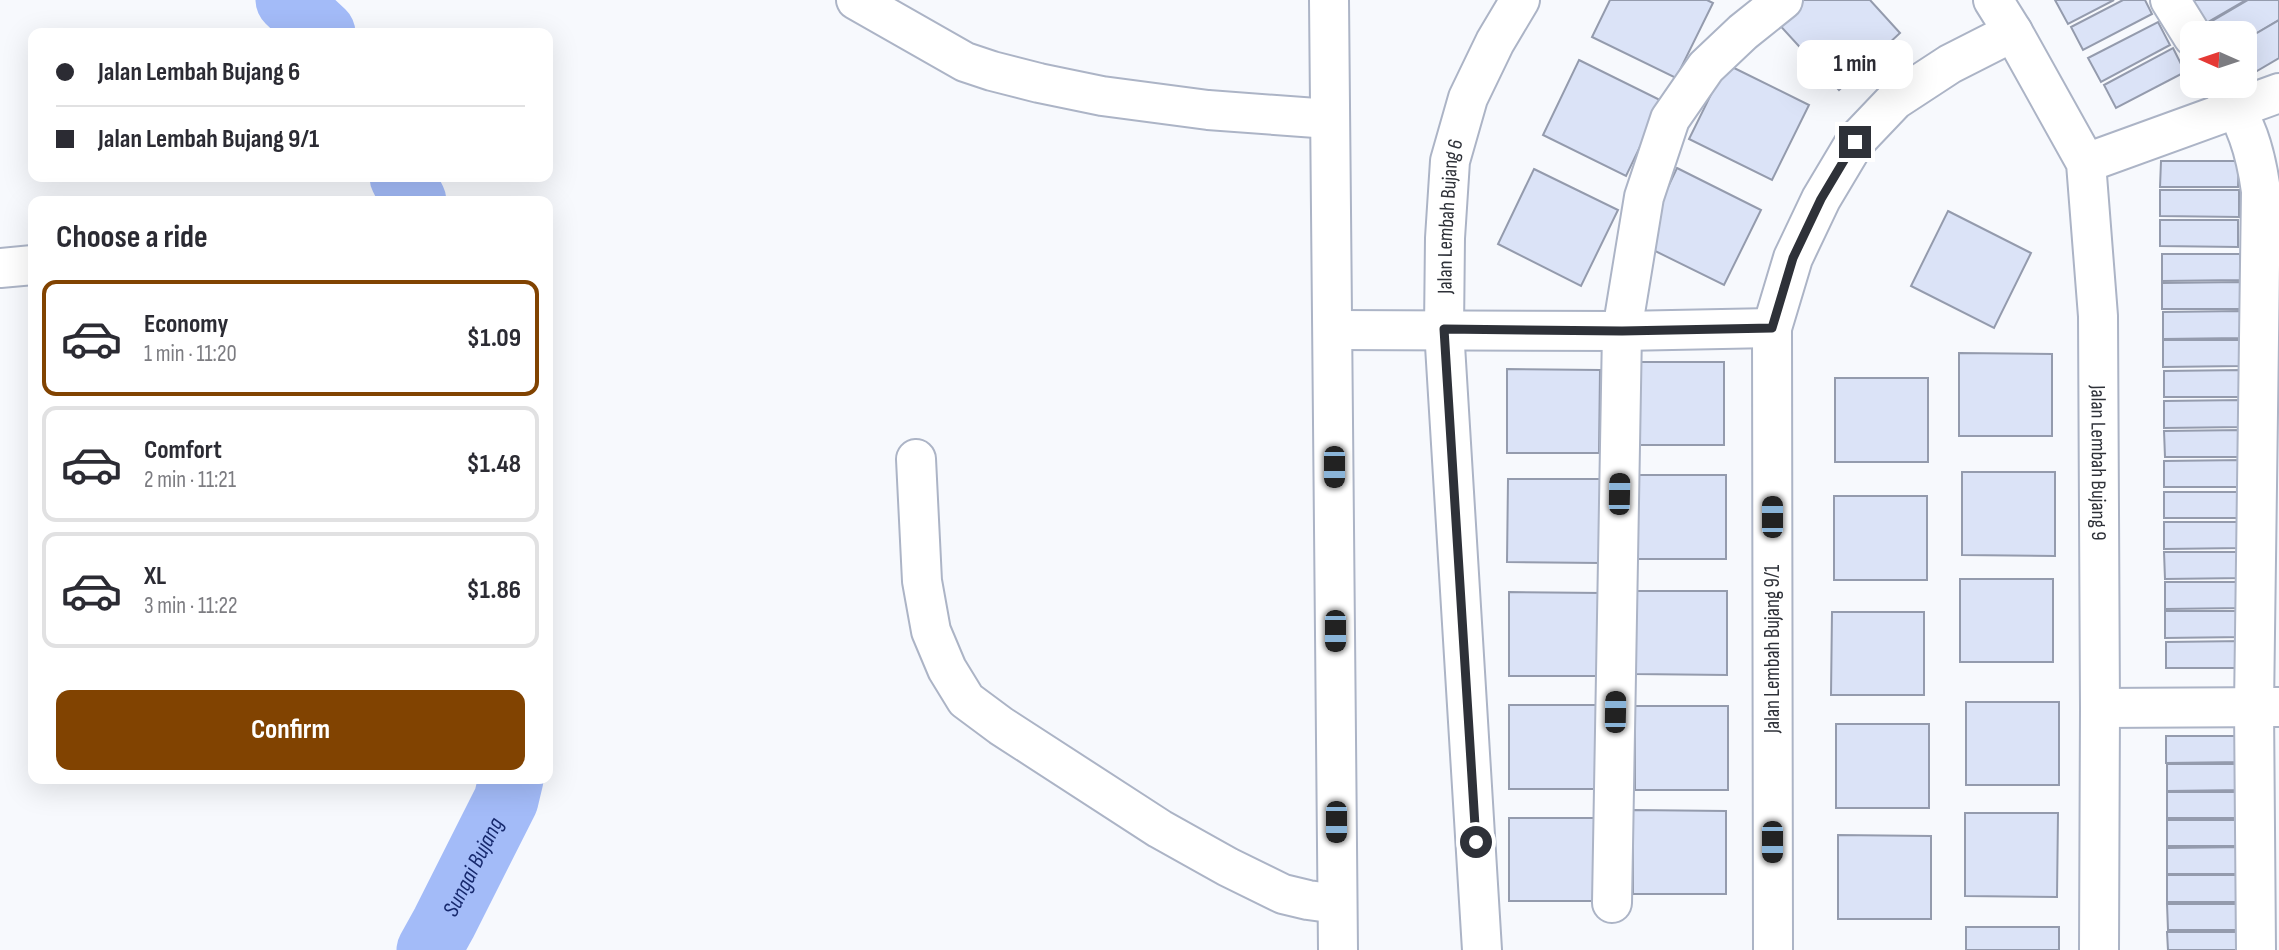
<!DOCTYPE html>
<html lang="en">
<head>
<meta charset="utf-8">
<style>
  body { margin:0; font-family:"Sofia Sans Condensed",sans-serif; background:#f7f7f7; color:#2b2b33; height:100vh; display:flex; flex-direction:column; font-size:26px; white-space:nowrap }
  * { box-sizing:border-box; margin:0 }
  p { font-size:23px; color:#7c7c81 }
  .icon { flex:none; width:38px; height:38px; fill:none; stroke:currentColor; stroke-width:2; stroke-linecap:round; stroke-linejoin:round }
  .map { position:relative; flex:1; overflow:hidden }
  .sheet { position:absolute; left:28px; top:196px; width:525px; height:588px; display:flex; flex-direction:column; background:#fff; border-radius:14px; box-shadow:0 7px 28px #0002 }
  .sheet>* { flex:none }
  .banner { position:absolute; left:28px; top:28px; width:525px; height:154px; border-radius:14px; box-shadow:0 7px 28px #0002; display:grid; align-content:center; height:154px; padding:0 28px; background:#fff }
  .needle { width:46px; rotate:273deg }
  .fabs { position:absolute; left:2180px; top:21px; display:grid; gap:14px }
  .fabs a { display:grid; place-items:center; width:77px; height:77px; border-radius:14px; background:#fff; box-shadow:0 7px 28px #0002; font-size:35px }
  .end { position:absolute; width:32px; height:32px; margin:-16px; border:9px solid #2e3138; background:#fff; box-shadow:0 0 0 4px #fff }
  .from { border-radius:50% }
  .bubble { position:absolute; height:49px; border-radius:14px; background:#fff; box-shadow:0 7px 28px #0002; font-size:23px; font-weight:700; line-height:49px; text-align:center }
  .car { position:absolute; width:21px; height:42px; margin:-21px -10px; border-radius:9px; box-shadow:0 0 5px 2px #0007; background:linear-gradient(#222 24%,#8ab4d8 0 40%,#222 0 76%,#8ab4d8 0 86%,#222 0) }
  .banner b { display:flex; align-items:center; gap:24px; height:66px; font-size:26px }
  .banner b+b { border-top:2px solid #e1e1e2 }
  .banner i { width:18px; height:18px; background:#2b2b33 }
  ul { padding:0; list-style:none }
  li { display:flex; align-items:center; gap:21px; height:116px; margin:0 14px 10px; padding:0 14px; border:4px solid #e1e1e2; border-radius:14px }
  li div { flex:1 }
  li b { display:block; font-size:26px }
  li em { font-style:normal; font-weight:700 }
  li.active { border-color:#814301 }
  li>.icon { width:63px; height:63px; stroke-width:1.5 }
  h2 { padding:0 28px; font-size:32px; line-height:84px }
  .action { display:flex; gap:14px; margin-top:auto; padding:14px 28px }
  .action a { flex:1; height:80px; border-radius:14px; background:#814301; color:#fff; font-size:28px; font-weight:700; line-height:80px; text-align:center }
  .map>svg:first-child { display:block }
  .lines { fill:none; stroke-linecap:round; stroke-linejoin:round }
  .river { stroke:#a3bbf8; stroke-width:65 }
  .building { fill:#dbe3f7; stroke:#949bad; stroke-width:2 }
  .minor-casing { stroke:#acb4c6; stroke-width:42 }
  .minor { stroke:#fff; stroke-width:38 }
  .route { stroke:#2e3138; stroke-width:9 }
  .labels { text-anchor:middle; stroke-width:5; stroke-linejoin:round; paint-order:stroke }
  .street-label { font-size:21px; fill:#2e3138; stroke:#fff }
  .water-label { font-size:23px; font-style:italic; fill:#17296d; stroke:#fff }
</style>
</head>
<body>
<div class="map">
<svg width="2279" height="950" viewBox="0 0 2279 950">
  <rect width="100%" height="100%" fill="#f7f9fd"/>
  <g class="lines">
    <g class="river">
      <path d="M 288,0 L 323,33"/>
      <path d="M 402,177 L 414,201"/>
      <path id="s1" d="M 429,950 L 444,923 L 506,800 L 511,779"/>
    </g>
  </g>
  <g class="building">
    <path d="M 1610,0 L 1707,0 L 1713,3 L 1676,78 L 1592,37 Z"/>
    <path d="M 1798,0 L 1870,0 L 1900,33 L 1839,90 L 1776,21 Z"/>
    <path d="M 2055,0 L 2114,0 L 2068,24 Z"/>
    <path d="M 2123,0 L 2145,0 L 2152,14 L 2083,50 L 2071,27 Z"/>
    <path d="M 2186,0 L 2246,0 L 2201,26 Z"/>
    <path d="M 2248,0 L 2279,0 L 2279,20 L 2245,40 L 2245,33 L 2206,33 L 2202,27 Z"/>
    <path d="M 2279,20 L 2279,58 L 2245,78 L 2245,40 Z"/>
    <path d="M 2158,22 L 2170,45 L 2101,82 L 2088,58 Z"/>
    <path d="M 2173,48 L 2185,72 L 2116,108 L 2104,85 Z"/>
    <path d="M 1579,60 L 1662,101 L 1626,176 L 1543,135 Z"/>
    <path d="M 1726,64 L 1809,105 L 1772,180 L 1689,139 Z"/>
    <path d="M 2161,161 L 2239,161 L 2238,187 L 2160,187 Z"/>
    <path d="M 1677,168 L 1761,210 L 1724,285 L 1641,244 Z"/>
    <path d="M 1534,169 L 1618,210 L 1581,286 L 1498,244 Z"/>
    <path d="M 2160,190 L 2239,190 L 2239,217 L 2160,216 Z"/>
    <path d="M 1948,211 L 2031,253 L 1994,328 L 1911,286 Z"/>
    <path d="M 2160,220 L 2238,220 L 2238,247 L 2160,246 Z"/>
    <path d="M 2162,254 L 2240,254 L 2240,280 L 2162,281 Z"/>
    <path d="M 2241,282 L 2240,309 L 2162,309 L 2162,283 Z"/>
    <path d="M 2241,311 L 2241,338 L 2163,339 L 2163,312 Z"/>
    <path d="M 2163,340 L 2241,340 L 2241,366 L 2163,367 Z"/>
    <path d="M 1959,353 L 2052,354 L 2052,436 L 1959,436 Z"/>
    <rect x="1631" y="362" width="93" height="83"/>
    <path d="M 1507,369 L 1600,370 L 1599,453 L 1507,453 Z"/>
    <path d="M 2242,370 L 2242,397 L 2164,397 L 2164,371 Z"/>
    <rect x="1835" y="378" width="93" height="84"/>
    <path d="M 2242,400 L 2242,427 L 2164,428 L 2164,401 Z"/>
    <path d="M 2242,430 L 2243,457 L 2165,457 L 2164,431 Z"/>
    <path d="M 2243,460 L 2242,487 L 2164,487 L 2164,461 Z"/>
    <path d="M 1962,472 L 2055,472 L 2055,556 L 1962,555 Z"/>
    <rect x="1633" y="475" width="93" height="84"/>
    <path d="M 1508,479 L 1601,479 L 1600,563 L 1507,562 Z"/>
    <rect x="2164" y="492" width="78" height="26"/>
    <rect x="1834" y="496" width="93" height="84"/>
    <path d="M 2164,522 L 2242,522 L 2242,548 L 2164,549 Z"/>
    <path d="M 2164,552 L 2242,552 L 2243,578 L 2165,579 Z"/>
    <rect x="1960" y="579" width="93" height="83"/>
    <path d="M 2165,582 L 2243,582 L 2243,608 L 2165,609 Z"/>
    <path d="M 1634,591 L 1727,591 L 1727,675 L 1634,674 Z"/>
    <path d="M 1509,592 L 1602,593 L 1601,676 L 1509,676 Z"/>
    <path d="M 2165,611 L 2243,611 L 2243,637 L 2165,638 Z"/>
    <path d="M 1832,612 L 1924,612 L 1924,695 L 1831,695 Z"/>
    <path d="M 2244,641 L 2244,668 L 2166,668 L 2166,642 Z"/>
    <rect x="1966" y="702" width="93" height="83"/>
    <rect x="1509" y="705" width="93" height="84"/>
    <rect x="1635" y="706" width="93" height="84"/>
    <rect x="1836" y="724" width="93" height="84"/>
    <path d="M 2166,736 L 2245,736 L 2244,762 L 2166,763 Z"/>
    <path d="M 2167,764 L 2245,764 L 2245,790 L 2167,791 Z"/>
    <rect x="2167" y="792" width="78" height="26"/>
    <path d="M 1633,810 L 1726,811 L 1726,894 L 1633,894 Z"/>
    <path d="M 1965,813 L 2058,813 L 2057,897 L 1965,896 Z"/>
    <path d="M 1509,818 L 1602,818 L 1601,901 L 1509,901 Z"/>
    <rect x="2167" y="820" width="78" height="26"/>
    <path d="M 1838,835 L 1931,836 L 1931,919 L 1838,919 Z"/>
    <path d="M 2245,847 L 2245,874 L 2167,874 L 2167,848 Z"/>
    <rect x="2167" y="875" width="78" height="27"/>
    <path d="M 2167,904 L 2245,904 L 2246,930 L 2168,930 Z"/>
    <rect x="1966" y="927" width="93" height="23"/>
    <path d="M 2167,932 L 2246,932 L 2246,950 L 2168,950 Z"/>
  </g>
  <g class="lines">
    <g class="minor-casing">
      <g id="minor">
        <path d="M 856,0 L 965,62 L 992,71 L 1039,83 L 1102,96 L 1208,110 L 1330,119"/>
        <path d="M 1329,0 L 1338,950"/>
        <path id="s2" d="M 1993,0 L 2013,32 L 2086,163 L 2098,316 L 2100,708 L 2099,950"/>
        <path d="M 2170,0 L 2193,37"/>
        <path d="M 2223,86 C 2246,123 2255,148 2261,191 L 2254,707 L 2256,950"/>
        <path d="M 2086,163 L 2279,93"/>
        <path d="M 0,268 L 33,265"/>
        <path d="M 1334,330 L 1622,331 L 1772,328"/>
        <path d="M 916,459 L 922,581 L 931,631 L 947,669 L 966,700 L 1001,726 L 1160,829 L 1228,867 L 1283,894 L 1308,900 L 1337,904"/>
        <path d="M 2100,708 L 2279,707"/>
        <path d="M 1612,903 L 1622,331 L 1644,197 L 1670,119 L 1706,67 L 1743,32 L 1783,0"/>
        <path id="s3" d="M 1482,950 L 1444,329 L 1445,238 L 1450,161 L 1468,98 L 1495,42 L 1520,0"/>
        <path d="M 1773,950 L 1772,328 L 1793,258 L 1821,199 L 1855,142 L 1895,100 L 1950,64 L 2013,32"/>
      </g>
    </g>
    <use href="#minor" class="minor"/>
  </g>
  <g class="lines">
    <path class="route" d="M 1476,842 L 1444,329 L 1622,331 L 1772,328 L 1793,258 L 1821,199 L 1855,142"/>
  </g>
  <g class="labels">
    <g class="street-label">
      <text dy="7" stroke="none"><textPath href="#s3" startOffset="735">Jalan Lembah Bujang 6</textPath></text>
      <text dy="7" stroke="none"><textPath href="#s2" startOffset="488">Jalan Lembah Bujang 9</textPath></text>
      <text transform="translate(1772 649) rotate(-90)" y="7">Jalan Lembah Bujang 9/1</text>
    </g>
    <g class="water-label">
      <text dy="8" stroke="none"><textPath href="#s1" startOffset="94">Sungai Bujang</textPath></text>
    </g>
  </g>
</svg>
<div class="fabs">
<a><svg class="needle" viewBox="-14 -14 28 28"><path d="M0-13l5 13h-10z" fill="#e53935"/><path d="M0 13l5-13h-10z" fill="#7c7c81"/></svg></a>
</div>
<i class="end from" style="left:1476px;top:842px"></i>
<i class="end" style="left:1855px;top:142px"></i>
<div class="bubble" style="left:1797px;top:40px;width:116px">1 min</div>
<i class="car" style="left:1334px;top:467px;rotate:180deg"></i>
<i class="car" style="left:1619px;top:494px;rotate:1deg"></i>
<i class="car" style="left:1772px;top:517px;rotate:0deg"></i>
<i class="car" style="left:1335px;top:631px;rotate:180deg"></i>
<i class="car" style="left:1615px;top:712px;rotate:1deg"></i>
<i class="car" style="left:1336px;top:822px;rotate:180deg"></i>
<i class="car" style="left:1772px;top:842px;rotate:180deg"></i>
<div class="banner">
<b><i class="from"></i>Jalan Lembah Bujang 6</b>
<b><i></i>Jalan Lembah Bujang 9/1</b>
</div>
<section class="sheet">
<h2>Choose a ride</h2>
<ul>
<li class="active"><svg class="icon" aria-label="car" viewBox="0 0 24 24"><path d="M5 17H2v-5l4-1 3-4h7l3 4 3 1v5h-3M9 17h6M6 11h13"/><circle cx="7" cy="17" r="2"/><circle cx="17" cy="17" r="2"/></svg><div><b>Economy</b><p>1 min · 11:20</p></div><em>$1.09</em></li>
<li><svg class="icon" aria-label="car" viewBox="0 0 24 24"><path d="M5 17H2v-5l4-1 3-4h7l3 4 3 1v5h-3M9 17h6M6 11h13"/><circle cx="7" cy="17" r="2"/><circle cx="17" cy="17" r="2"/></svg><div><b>Comfort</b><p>2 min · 11:21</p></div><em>$1.48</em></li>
<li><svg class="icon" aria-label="car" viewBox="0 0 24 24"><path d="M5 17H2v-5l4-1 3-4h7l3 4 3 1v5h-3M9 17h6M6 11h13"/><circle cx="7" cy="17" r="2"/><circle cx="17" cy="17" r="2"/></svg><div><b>XL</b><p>3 min · 11:22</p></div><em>$1.86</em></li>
</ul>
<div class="action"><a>Confirm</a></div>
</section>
</div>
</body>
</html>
